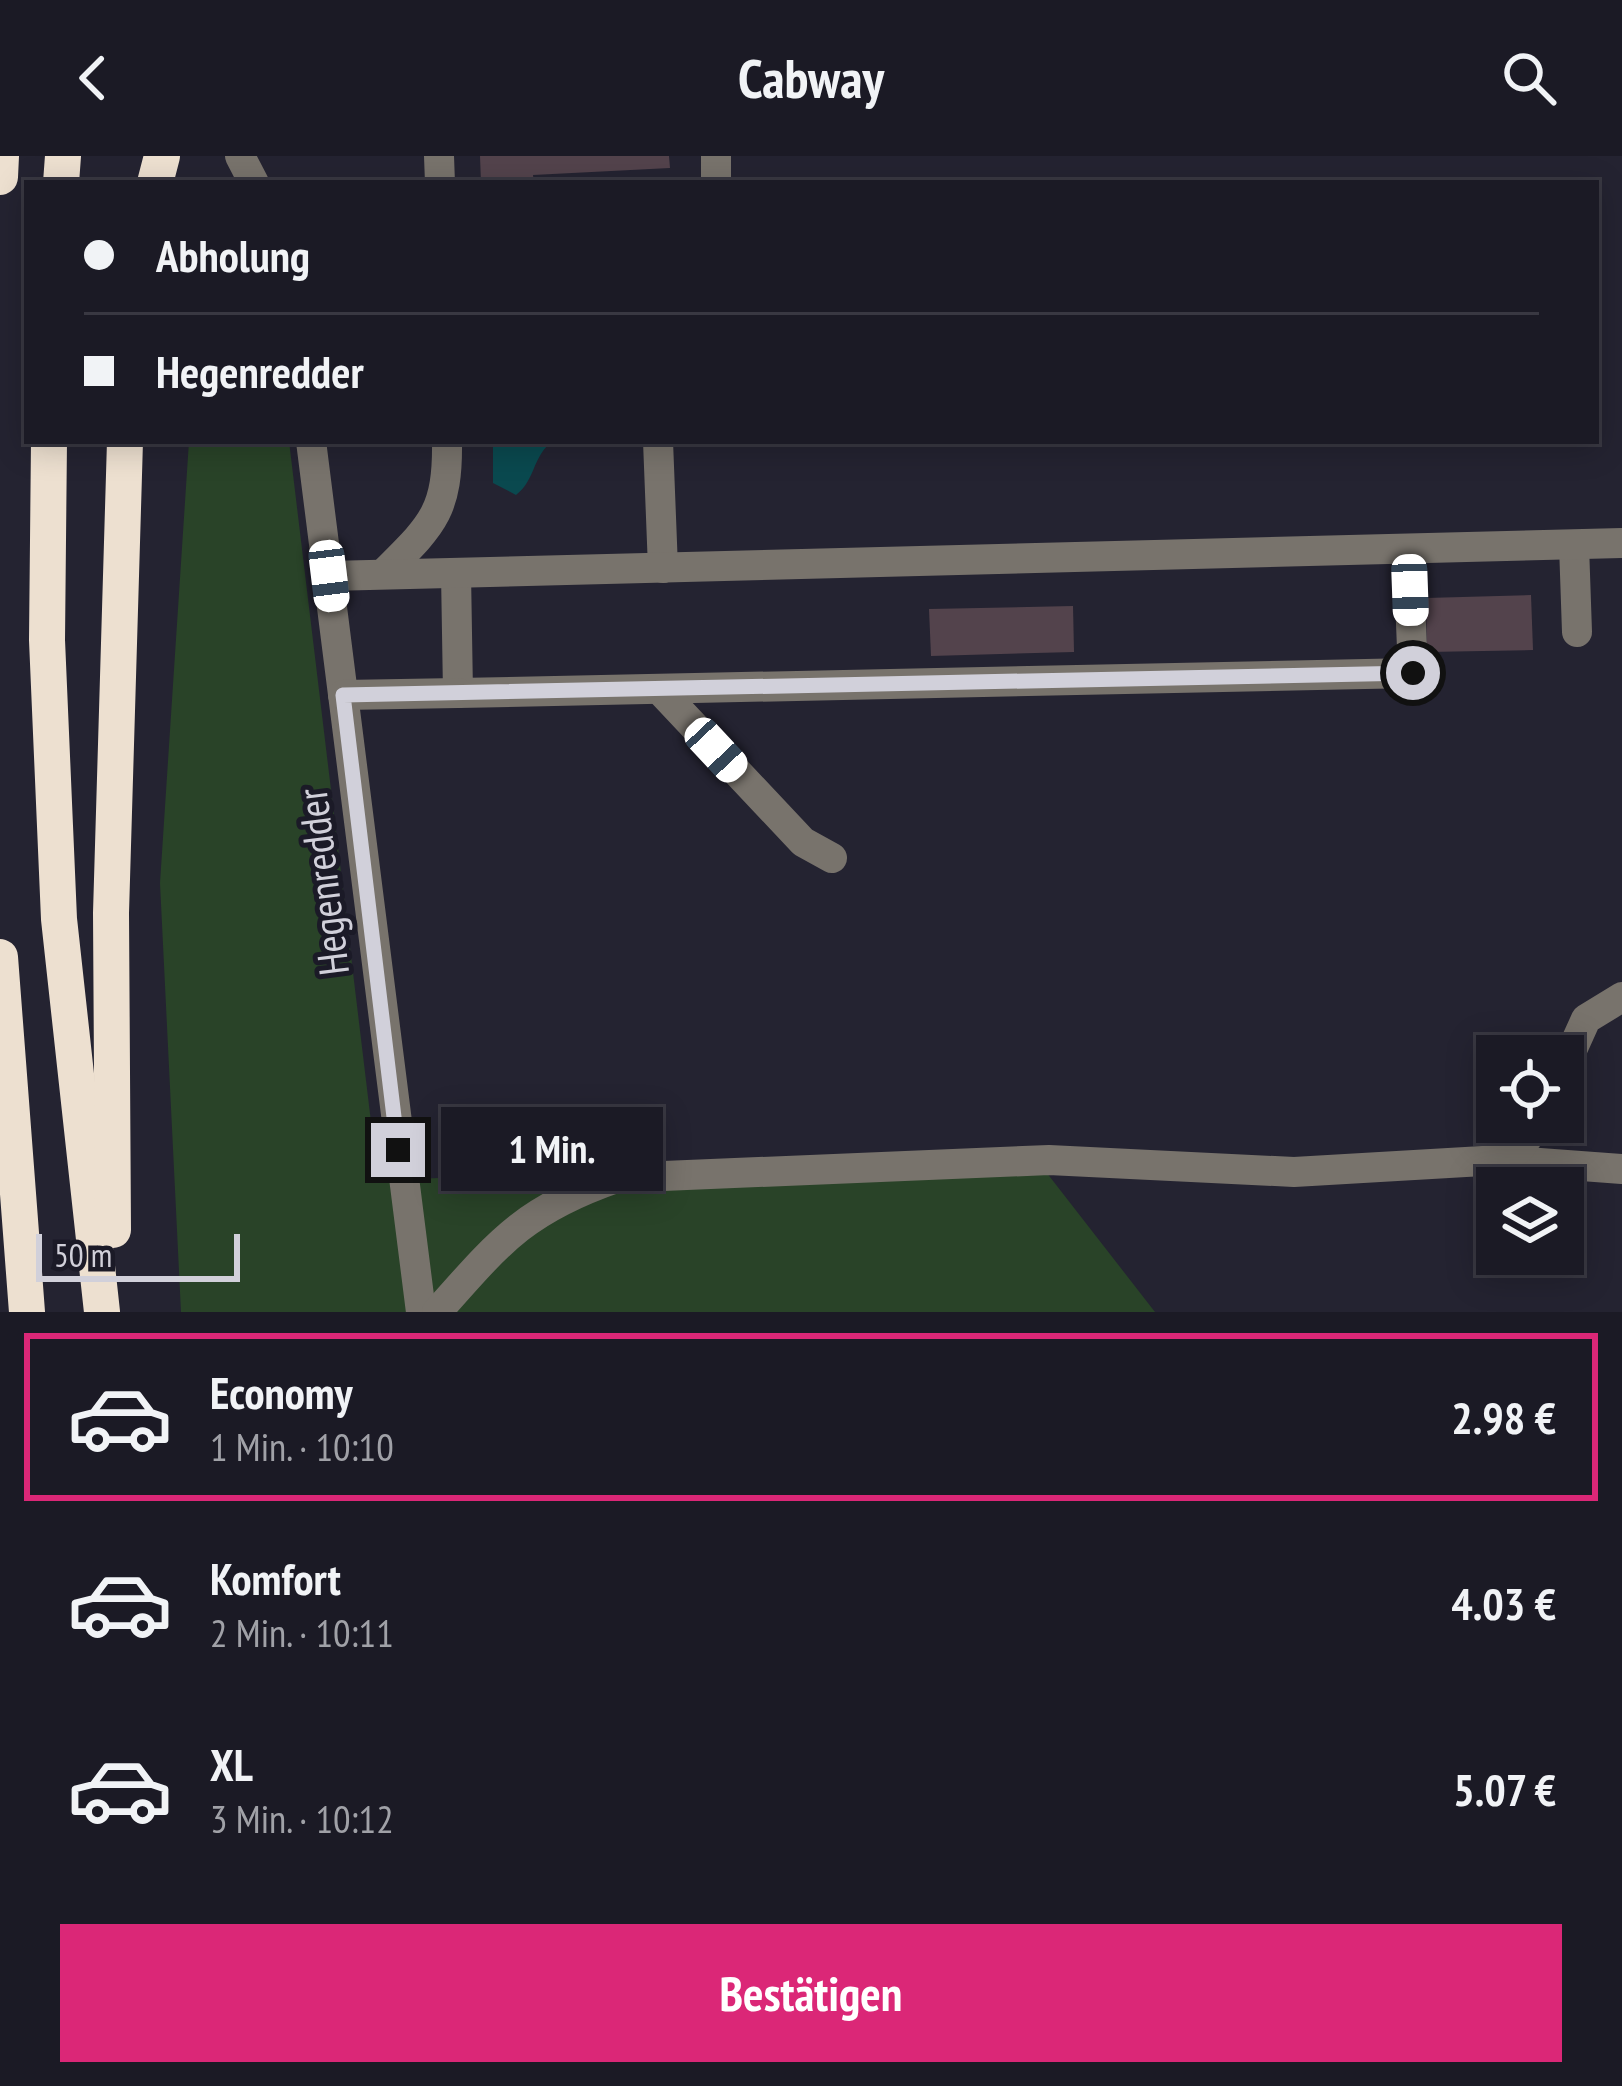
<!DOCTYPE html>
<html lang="de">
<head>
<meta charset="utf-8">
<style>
  body { margin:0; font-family:"PT Sans Narrow",sans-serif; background:#282732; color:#f1f3f6; height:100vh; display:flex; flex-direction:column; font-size:45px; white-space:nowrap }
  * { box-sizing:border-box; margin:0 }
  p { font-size:39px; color:#a0a1a7 }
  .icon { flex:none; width:66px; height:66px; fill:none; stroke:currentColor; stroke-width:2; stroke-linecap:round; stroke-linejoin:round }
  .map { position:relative; height:1156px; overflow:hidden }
  .side { display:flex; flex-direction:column; background:#1b1a25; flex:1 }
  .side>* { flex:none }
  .banner { position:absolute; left:24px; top:24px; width:1575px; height:264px; border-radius:0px; box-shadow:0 6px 30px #0003,0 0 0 3px #393842; display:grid; align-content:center; height:264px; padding:0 60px; background:#1b1a25 }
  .controls { position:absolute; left:1476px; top:879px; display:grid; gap:24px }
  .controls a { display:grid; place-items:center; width:108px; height:108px; border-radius:0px; background:#1b1a25; box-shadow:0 6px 30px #0003,0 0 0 3px #393842; font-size:60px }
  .scale { position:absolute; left:36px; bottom:30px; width:204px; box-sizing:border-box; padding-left:12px; border:6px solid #d1d0da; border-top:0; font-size:33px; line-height:42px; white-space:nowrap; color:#d1d0da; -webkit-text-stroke:9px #1b1a27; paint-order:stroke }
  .end { position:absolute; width:54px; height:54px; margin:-27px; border:15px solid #d1d0da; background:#111; box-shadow:0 0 0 6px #111 }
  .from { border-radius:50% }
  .bubble { position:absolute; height:84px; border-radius:0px; background:#1b1a25; box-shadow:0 6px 30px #0003,0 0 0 3px #393842; font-size:39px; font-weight:700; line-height:84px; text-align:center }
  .car { position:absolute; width:36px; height:72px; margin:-36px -18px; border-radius:15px; box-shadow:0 0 9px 3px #0007; background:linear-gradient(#fff 24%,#345 0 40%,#fff 0 76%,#345 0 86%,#fff 0) }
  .banner b { display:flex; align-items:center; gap:42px; height:114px; font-size:45px }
  .banner b+b { border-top:3px solid #393842 }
  .banner i { width:30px; height:30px; background:#f1f3f6 }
  ul { padding:21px 0 0; list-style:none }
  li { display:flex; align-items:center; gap:36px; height:168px; margin:0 24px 18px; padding:0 36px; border:6px solid transparent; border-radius:0px }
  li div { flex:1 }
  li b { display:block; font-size:45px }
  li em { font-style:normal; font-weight:700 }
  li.on { border-color:#db2777 }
  li>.icon { width:108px; height:108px; stroke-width:1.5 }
  .cta { display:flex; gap:24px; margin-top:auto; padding:24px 60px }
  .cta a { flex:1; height:138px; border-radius:0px; background:#db2777; color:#fff; font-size:48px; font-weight:700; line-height:138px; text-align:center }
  header { display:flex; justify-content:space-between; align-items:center; height:156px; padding:0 60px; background:#1b1a25; font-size:54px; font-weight:700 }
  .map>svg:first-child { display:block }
  .green { fill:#294328 }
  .water { fill:#0a494f }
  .building { fill:#53434c }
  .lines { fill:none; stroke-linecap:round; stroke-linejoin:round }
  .minor { stroke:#78736c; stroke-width:30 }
  .highway { stroke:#ede0d0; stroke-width:36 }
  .route { stroke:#d1d0da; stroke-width:15 }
  .labels { text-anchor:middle; stroke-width:10; stroke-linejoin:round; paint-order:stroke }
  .street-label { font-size:42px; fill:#d1d0da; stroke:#1b1a27 }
</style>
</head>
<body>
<header><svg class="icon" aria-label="back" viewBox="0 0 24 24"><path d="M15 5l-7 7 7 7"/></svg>Cabway<svg class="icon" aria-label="search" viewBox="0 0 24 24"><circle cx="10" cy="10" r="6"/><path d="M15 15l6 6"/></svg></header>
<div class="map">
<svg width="1622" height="1156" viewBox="0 0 1622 1156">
  <rect width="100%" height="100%" fill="#242331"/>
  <path class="green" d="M 189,285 L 289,285 L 378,1024 L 1036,1003 L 1155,1156 L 181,1156 L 160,727 Z"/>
  <path class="water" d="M 493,285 L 553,285 C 532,300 536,324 516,339 L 493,327 Z"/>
  <g class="building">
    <path d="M 480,0 L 669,0 L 670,12 L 533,19 L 534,27 L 481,27 Z"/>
    <path d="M 1531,439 L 1533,494 L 1427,496 L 1426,442 Z"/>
    <path d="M 1073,450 L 1074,496 L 931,500 L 929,453 Z"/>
  </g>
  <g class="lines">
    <g class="minor">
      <path d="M 240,0 L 254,27"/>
      <path d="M 439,0 L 440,27"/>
      <path d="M 716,0 L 716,27"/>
      <path d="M 311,285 L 421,1156"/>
      <path d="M 658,285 L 663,412"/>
      <path d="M 1574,389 L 1577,476"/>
      <path d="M 456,417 L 458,537 L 1413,517 L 1408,393"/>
      <path d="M 383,418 C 432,369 448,357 447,285"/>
      <path d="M 329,420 L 1622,387"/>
      <path d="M 659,533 L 803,686 L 832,702"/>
      <path d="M 343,539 L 458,537"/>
      <path d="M 1563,914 L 1586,863 L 1622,841"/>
      <path d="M 1500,1004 L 1622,1013"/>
      <path d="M 437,1156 C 499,1086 524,1054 616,1022 L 1049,1004 L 1294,1016 L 1500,1004 L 1519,993 L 1539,966"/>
    </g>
    <g class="highway">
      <path d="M 0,21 L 1,0"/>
      <path d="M 61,27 L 63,0"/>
      <path d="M 155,27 L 162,0"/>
      <path d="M 49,285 L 47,484 L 59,763 L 102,1156"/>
      <path d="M 0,801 L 27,1156"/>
      <path d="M 113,1074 L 111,757 L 125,285"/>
    </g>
  </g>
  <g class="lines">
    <path class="route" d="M 398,994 L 343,539 L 1413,517"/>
  </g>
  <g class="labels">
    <g class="street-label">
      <text transform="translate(323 726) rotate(-97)" y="15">Hegenredder</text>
    </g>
  </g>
</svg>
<div class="controls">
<a><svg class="icon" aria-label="locate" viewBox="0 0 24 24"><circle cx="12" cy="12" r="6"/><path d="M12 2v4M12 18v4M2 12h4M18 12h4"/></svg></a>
<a><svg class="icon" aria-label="layers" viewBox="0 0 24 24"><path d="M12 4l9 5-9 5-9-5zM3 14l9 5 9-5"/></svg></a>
</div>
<div class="scale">50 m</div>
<i class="end from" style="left:1413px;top:517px"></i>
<i class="end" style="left:398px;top:994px"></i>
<div class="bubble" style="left:441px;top:951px;width:222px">1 Min.</div>
<i class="car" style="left:329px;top:420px;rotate:173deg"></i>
<i class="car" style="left:1410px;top:434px;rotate:178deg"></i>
<i class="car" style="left:716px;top:594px;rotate:137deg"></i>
<div class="banner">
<b><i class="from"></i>Abholung</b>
<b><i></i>Hegenredder</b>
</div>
</div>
<section class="side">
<ul>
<li class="on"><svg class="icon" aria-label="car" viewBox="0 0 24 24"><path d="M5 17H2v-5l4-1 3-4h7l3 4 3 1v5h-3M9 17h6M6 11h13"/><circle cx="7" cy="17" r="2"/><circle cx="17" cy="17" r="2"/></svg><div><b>Economy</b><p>1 Min. · 10:10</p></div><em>2.98 €</em></li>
<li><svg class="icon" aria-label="car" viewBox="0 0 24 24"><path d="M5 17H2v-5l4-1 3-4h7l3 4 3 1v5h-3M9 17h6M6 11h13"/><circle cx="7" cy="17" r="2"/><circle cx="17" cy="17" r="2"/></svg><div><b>Komfort</b><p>2 Min. · 10:11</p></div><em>4.03 €</em></li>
<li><svg class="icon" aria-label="car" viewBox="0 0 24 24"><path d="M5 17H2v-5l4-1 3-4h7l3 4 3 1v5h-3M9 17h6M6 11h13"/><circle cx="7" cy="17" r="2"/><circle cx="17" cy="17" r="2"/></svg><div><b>XL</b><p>3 Min. · 10:12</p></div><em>5.07 €</em></li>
</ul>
<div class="cta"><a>Bestätigen</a></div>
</section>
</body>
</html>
